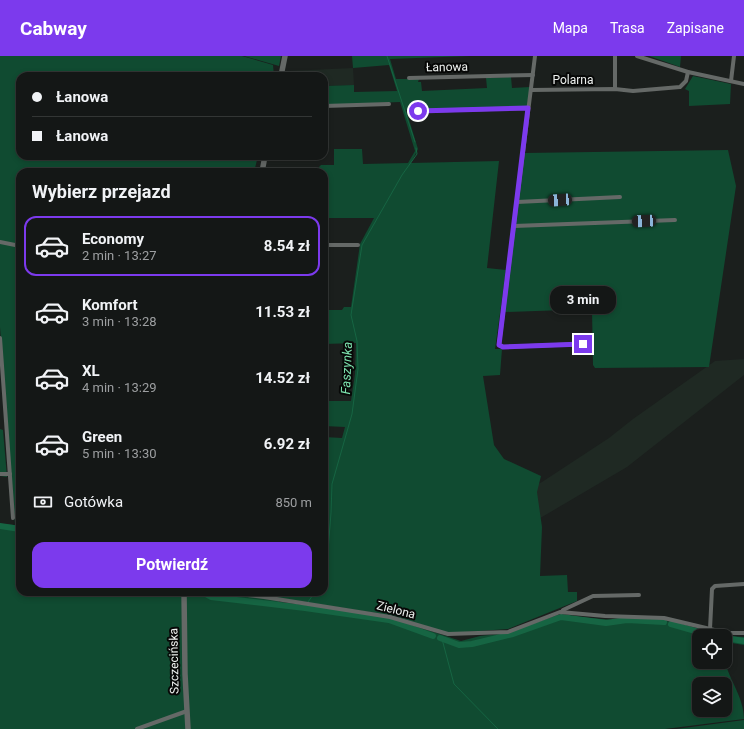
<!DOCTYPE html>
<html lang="pl">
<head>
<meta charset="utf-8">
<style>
  body { margin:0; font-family:Roboto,sans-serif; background:#212423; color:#f1f3f6; height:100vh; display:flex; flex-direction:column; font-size:15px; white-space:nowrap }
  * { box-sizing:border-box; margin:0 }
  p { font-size:13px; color:#9d9fa1 }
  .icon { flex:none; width:22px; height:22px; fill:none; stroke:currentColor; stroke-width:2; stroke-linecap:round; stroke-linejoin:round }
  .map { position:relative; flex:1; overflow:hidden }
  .details { position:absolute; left:16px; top:112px; width:312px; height:428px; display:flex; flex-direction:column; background:#141716; border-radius:12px; box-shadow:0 2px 6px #0003,0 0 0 1px #333635 }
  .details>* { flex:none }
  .hud { position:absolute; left:16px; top:16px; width:312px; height:88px; border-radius:12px; box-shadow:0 2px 6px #0003,0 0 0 1px #333635; display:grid; align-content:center; height:88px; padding:0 16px; background:#141716 }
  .buttons { position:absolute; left:692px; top:573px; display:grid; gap:8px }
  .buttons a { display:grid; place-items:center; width:40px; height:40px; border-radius:8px; background:#141716; box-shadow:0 2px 6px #0003,0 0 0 1px #333635; font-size:20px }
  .end { position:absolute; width:18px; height:18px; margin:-9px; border:5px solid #7c3aed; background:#fff; box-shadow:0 0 0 2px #fff }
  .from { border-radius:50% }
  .bubble { position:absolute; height:28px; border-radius:12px; background:#141716; box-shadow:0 2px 6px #0003,0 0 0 1px #333635; font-size:13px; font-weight:700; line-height:28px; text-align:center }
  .car { position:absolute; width:12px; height:24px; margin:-12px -6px; border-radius:5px; box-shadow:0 0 3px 1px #0007; background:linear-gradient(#222 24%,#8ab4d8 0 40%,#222 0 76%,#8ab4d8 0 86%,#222 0) }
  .hud b { display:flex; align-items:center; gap:14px; height:38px; font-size:15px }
  .hud b+b { border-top:1px solid #333635 }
  .hud i { width:10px; height:10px; background:#f1f3f6 }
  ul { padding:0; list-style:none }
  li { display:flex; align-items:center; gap:12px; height:60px; margin:0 8px 6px; padding:0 8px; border:2px solid transparent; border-radius:12px }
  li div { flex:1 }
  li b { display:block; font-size:15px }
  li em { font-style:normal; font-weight:700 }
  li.active { border-color:#7c3aed }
  li>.icon { width:36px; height:36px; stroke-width:1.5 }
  h2 { padding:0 16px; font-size:18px; line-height:48px }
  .pay { display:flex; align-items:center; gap:10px; height:44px; padding:0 16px; font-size:15px }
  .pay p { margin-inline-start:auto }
  .action { display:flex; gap:8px; margin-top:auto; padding:8px 16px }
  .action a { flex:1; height:46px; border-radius:12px; background:#7c3aed; color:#fff; font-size:16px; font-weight:700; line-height:46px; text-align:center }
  header { display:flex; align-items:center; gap:24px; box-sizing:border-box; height:56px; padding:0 20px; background:#7c3aed; color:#fff }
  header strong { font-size:19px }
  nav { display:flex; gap:22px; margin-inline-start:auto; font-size:14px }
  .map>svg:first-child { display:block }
  .built { fill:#1f2923 }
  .green { fill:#104b31; fill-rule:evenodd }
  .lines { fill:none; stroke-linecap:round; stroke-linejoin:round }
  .stream { stroke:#166543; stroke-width:1 }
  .river { stroke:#166543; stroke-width:6 }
  .street { stroke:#656967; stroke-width:4 }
  .secondary { stroke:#656967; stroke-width:5.5 }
  .route { stroke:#7c3aed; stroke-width:5 }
  .labels { text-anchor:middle; stroke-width:4; stroke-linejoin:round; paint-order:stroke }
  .street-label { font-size:12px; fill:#eef1ef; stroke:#070807 }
  .water-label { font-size:13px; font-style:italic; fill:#7ee5b0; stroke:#070807 }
</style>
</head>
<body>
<header>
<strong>Cabway</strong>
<nav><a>Mapa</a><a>Trasa</a><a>Zapisane</a></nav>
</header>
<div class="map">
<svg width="744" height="673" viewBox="0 0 744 673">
  <rect width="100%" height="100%" fill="#1b1f1d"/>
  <g class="built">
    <path d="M 353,12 L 354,29 L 324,30 L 324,20 L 287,20 L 288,15 Z"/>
    <path d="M 744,303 L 744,319 L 627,411 L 508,481 L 427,572 L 394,558 L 346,564 L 172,673 L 163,673 L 0,541 L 324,536 L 542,426 L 609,382 L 633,363 L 715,305 Z"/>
  </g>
  <g class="green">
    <path d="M 0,0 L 242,0 L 273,9 L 274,20 L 20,20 L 20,100 L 258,100 L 254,116 L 20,116 L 20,536 L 324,536 L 324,381 L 342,382 L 345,371 L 324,370 L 324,345 L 351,345 L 355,318 L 356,287 L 324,288 L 324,254 L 342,254 L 344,251 L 351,251 L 360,188 L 374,162 L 324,162 L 324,116 L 320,116 L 319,111 L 321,109 L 334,109 L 334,93 L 362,93 L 363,108 L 408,107 L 415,95 L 400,46 L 324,49 L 324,30 L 354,29 L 354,36 L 397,35 L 389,9 L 353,12 L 352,0 L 470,0 L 390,3 L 396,23 L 419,23 L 418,26 L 421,26 L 422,35 L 487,32 L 486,22 L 511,21 L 512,32 L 530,31 L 527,50 L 406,54 L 418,93 L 411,107 L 499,105 L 487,212 L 506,214 L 495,293 L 502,293 L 500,319 L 483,320 L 494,389 L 504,403 L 541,420 L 537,436 L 542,471 L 540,520 L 567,519 L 568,536 L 577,536 L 577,545 L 508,573 L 451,577 L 436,574 L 395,560 L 279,542 L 279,546 L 397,564 L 461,585 L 480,580 L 508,577 L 557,559 L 613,564 L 629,563 L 667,565 L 724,580 L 699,580 L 699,606 L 725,606 C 730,625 744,642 744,663 L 665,673 L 0,673 L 0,468 L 15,469 L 0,271 ZM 699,628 L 725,628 L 725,654 L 699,654 Z"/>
    <path d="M 244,0 L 281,0 L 279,10 Z"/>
    <path d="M 649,0 L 681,0 L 680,11 Z"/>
    <path d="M 693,20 L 731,28 L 730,48 L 689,50 L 689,35 L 685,33 Z"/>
    <path d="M 728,94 L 736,130 L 709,311 L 595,312 L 593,309 L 592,253 L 505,256 L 525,97 Z"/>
    <path d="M 0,373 L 3,374 L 7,421 L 0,420 Z"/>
    <path d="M 725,580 L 744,581 L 744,589 L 725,586 Z"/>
    <path d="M 744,664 L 744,673 L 676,673 Z"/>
  </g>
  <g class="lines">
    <g class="stream">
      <path d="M 387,0 L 415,86"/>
      <path d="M 324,523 L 326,520 L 331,457 L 332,428 L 352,358 L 358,313 L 357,285 L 351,259 L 362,189 L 402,119 L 417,98 L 416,92"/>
      <path d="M 308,546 L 315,536"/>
      <path d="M 442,583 L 454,628 L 498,673"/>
    </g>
    <g class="river">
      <path d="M 0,470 L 20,473"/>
      <path d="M 202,536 L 211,541 L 305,552 L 389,564 L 433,580"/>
      <path d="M 671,568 L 713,580"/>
      <path d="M 440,582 L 459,589 L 472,588 L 513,578 L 561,561 L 606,567 L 627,564 L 664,566"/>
      <path d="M 725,582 L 744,585"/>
    </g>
    <g class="street">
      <path d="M 535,0 L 499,289 L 503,291 L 583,288"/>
      <path d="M 637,0 L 688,16 L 744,28"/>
      <path d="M 409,22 L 533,19"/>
      <path d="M 731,25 L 734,0"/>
      <path d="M 615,33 L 615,0"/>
      <path d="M 531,34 L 615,33 L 633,35 L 680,31 L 686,25 L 688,16"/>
      <path d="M 324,50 L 389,48"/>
      <path d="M 418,55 L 528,52"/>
      <path d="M 517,146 L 620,141"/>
      <path d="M 514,170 L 675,164"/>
      <path d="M 0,186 L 20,190"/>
      <path d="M 324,189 L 358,189"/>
      <path d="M 0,282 L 13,462"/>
      <path d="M 0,418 L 10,418"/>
      <path d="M 222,536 L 264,541 L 390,561 L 448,578 L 508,576 L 560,556 L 605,560 L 664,562 L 727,577 L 744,577"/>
      <path d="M 562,556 L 563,554 L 593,540 L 639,539"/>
      <path d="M 710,573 L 712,533 L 715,530 L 744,528"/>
      <path d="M 137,673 L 187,655"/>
    </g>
    <g class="secondary">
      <path d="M 281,20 L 285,0"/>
      <path d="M 262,116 L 265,100"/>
      <path d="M 184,536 L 185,618 L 188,673"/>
    </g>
  </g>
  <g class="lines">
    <path class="route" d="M 418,55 L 528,52 L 499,289 L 503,291 L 583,288"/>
  </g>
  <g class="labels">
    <g class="street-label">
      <text transform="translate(447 11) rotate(-1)" y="4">Łanowa</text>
      <text x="573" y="28">Polarna</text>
      <text transform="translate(396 554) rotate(14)" y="4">Zielona</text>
      <text transform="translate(174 605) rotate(-91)" y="4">Szczecińska</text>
    </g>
    <g class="water-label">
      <text transform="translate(346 312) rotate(-88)" y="5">Faszynka</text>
    </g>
  </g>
</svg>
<div class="buttons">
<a><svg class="icon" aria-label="locate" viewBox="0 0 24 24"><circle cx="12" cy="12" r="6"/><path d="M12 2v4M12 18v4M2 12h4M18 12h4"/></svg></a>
<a><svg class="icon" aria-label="layers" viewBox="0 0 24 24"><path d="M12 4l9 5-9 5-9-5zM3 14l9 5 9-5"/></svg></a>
</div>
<i class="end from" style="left:418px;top:55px"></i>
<i class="end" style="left:583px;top:288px"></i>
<div class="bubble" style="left:550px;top:230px;width:66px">3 min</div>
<i class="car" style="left:560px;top:144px;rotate:266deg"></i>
<i class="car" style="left:644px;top:165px;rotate:267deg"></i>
<div class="hud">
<b><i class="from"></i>Łanowa</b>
<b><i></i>Łanowa</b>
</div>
<section class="details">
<h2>Wybierz przejazd</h2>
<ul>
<li class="active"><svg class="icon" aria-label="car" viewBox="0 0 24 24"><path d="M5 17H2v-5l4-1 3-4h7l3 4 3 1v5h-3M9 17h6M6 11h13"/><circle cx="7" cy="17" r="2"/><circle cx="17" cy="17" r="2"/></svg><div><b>Economy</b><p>2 min · 13:27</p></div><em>8.54 zł</em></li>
<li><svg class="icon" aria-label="car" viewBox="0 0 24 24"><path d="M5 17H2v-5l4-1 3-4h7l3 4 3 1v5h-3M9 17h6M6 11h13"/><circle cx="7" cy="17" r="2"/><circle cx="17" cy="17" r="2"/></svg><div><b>Komfort</b><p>3 min · 13:28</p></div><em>11.53 zł</em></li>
<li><svg class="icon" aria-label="car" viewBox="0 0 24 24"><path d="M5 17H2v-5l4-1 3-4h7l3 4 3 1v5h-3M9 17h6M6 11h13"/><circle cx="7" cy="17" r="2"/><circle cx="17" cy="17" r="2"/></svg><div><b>XL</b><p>4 min · 13:29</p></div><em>14.52 zł</em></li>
<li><svg class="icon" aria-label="car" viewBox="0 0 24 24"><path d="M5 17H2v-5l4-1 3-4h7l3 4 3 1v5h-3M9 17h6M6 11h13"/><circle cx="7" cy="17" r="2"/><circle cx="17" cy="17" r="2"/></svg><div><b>Green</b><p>5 min · 13:30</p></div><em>6.92 zł</em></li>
</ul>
<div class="pay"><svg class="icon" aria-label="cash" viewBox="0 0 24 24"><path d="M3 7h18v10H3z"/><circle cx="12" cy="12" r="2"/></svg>Gotówka<p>850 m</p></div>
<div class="action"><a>Potwierdź</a></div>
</section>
</div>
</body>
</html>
